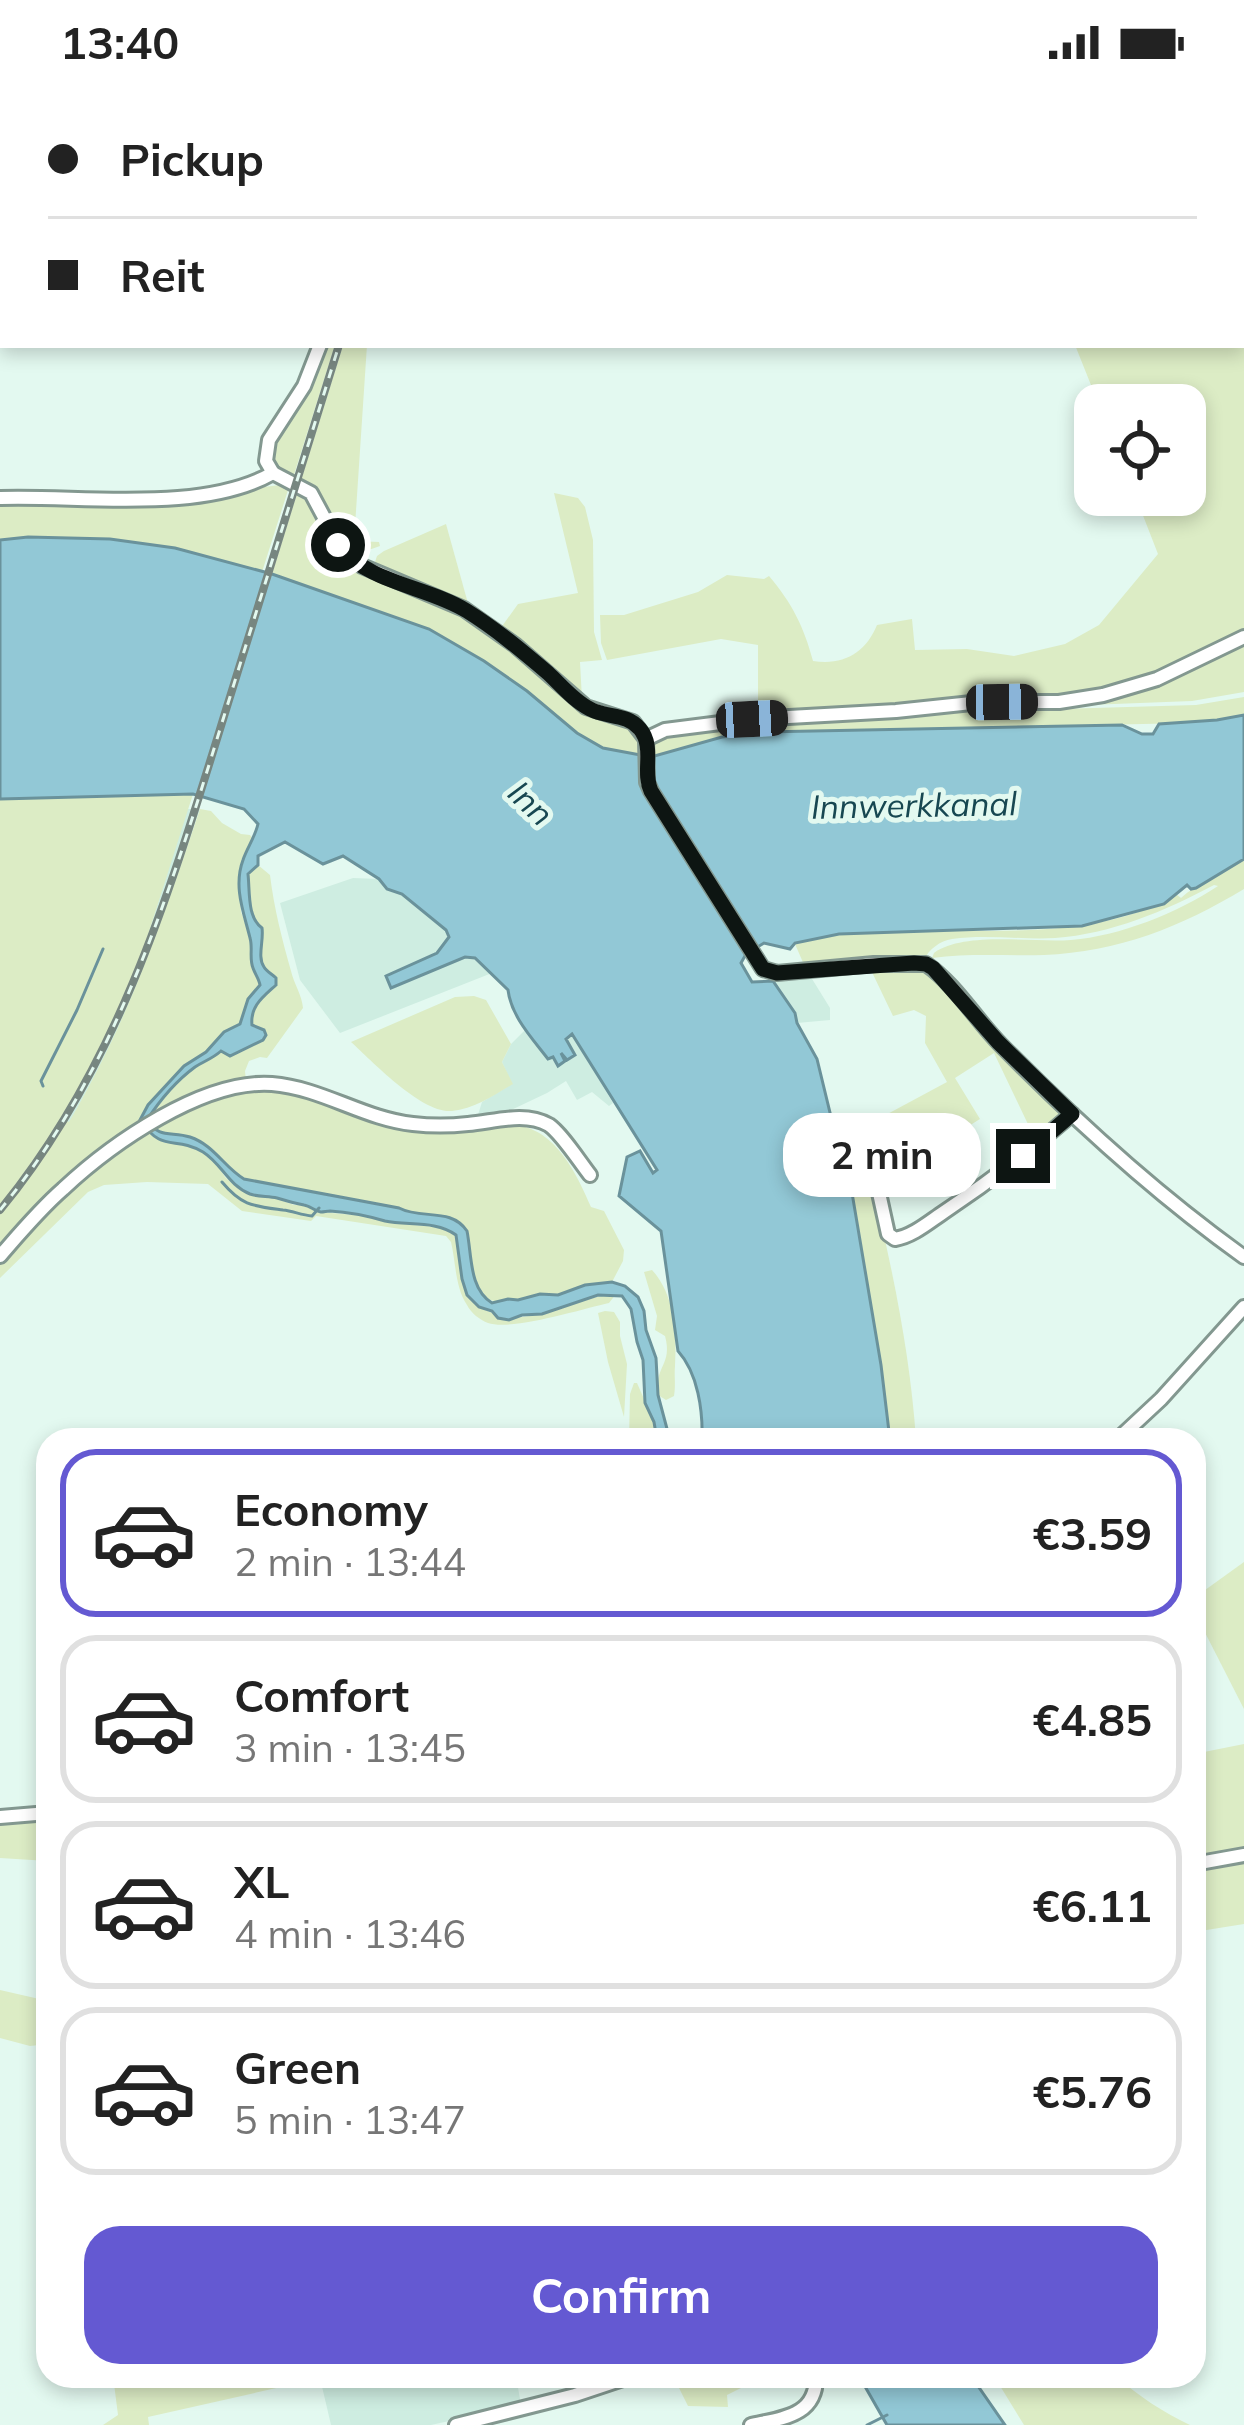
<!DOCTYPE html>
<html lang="en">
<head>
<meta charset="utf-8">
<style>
  body { margin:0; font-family:Mulish,sans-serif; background:#f6f6f6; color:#222; height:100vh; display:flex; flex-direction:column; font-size:45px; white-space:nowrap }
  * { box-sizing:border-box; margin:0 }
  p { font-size:39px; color:#767676 }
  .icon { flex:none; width:66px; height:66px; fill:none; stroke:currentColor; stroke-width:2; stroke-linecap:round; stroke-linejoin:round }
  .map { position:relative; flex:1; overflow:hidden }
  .sheet { position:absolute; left:36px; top:1344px; width:1170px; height:960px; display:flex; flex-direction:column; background:#fff; border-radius:36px; box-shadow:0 6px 18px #0003 }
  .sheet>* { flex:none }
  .guide { position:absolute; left:0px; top:0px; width:1245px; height:264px; box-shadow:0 6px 18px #0003; display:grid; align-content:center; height:264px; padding:0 48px; background:#fff }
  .controls { position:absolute; left:1074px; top:300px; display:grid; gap:24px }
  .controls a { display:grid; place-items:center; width:132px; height:132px; border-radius:24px; background:#fff; box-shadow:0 6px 18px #0003; font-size:60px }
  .end { position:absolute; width:54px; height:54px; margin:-27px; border:15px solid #0d1512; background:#fff; box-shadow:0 0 0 6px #fff }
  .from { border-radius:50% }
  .bubble { position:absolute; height:84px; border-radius:36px; background:#fff; box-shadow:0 6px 18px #0003; font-size:39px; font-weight:700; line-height:84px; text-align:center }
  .car { position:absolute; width:36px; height:72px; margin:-36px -18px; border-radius:15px; box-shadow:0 0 9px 3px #0007; background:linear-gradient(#222 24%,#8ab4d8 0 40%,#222 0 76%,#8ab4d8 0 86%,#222 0) }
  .guide b { display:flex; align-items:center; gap:42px; height:114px; font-size:45px }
  .guide b+b { border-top:3px solid #e0e0e0 }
  .guide i { width:30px; height:30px; background:#222 }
  ul { padding:21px 0 0; list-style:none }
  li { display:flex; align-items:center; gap:36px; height:168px; margin:0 24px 18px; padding:0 24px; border:6px solid #e0e0e0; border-radius:36px }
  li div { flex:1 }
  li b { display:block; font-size:45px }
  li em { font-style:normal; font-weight:700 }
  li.current { border-color:#6459d2 }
  li>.icon { width:108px; height:108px; stroke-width:1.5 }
  .action { display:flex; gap:24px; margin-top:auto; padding:24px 48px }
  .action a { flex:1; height:138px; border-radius:36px; background:#6459d2; color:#fff; font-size:48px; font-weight:700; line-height:138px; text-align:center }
  .status { display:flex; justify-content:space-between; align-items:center; height:84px; padding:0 60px; background:#fff; direction:ltr }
  .status svg { height:33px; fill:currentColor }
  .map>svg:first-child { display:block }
  .built { fill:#ceede1 }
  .green { fill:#dcecc5 }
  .water { fill:#92c8d6; stroke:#6a929b; stroke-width:3 }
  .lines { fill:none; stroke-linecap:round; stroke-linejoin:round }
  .stream { stroke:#6a929b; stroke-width:3 }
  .minor-casing { stroke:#839890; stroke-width:18 }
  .minor { stroke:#fff; stroke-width:12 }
  .rail-casing { stroke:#778680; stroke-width:8 }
  .rail { stroke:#e3f9f0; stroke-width:3; stroke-dasharray:9; stroke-linecap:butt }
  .route { stroke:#0d1512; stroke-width:15 }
  .labels { text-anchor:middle; stroke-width:10; stroke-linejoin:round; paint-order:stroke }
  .water-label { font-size:33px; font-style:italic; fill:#174751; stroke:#e3f9f0 }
</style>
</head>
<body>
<div class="status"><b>13:40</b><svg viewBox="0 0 49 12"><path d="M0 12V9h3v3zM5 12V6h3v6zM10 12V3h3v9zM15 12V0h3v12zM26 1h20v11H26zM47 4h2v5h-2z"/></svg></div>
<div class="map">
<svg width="1244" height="2341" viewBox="0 0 1244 2341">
  <rect width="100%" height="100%" fill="#e3f9f0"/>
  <g class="built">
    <path d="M 187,725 L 200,725 L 155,859 L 117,952 L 69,1039 L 62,1034 L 109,950 L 146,857 Z"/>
    <path d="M 353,794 L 379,795 L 391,807 L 402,810 L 447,846 L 449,853 L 445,862 L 437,869 L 387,892 L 391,903 L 466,873 L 475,874 L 492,889 L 340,949 L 300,896 L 280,819 Z"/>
    <path d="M 809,890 L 830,924 L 830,936 L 797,939 L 795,929 L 773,897 L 782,892 Z"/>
    <path d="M 526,945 L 547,974 L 563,968 L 568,960 L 566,955 L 571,949 L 613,1019 L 609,1022 L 592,1008 L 577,1016 L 566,997 L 547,1009 L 507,1028 L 477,1034 L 482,1018 L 512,1000 L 502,978 L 511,960 Z"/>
    <path d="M 330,2292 L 516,2292 L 521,2321 L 431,2341 L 331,2341 L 320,2294 Z"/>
  </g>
  <g class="green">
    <path d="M 1244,134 L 1244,551 L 1186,581 L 1096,611 L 758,633 L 758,561 L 721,555 L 607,576 L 601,559 L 600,531 L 624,531 L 698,508 L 727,491 L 764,495 L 769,492 C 792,519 804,543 813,577 C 844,582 866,568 877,541 L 912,535 L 915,566 L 967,565 L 1014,572 L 1065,560 L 1099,541 L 1158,470 L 1135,411 L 1185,411 L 1185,321 L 1099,321 L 1075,261 L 1242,261 Z"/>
    <path d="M 326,261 L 335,261 L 293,394 C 246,372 287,343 303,316 C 312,298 319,280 326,261 Z"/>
    <path d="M 343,261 L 367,261 L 354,457 L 379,458 L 380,462 L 360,469 C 329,457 328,415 301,396 Z"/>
    <path d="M 280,401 L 289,403 L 262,488 L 216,474 L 28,453 L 0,456 L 0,418 L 241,406 Z"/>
    <path d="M 298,406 L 305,410 L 337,466 L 447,520 L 506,558 L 592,631 L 620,638 L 631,644 L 639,654 L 642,673 L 603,664 L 577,649 L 527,607 L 484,577 L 429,545 L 272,490 Z"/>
    <path d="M 554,409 L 578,414 L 585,423 L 593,456 L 594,548 L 602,576 L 580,578 L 582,615 L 500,545 L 518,520 L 578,509 Z"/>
    <path d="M 446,440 L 469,523 L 374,481 L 377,472 L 384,467 Z"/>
    <path d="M 1244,555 L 1244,608 L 1192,617 L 961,626 L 1103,612 Z"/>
    <path d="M 1244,613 L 1244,631 L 1189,639 L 762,648 L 722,653 L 651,673 L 655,655 L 687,645 L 719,646 L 729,641 L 943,624 L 959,628 L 1196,621 Z"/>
    <path d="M 193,710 L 146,857 L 109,950 L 63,1035 L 69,1038 C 128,938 163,835 200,725 L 211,727 L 222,739 L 241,750 L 250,751 L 254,756 L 243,773 L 239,804 L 241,828 L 250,852 L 251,873 L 260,901 L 248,915 L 240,940 L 224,948 L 206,967 L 184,982 L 148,1021 L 148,1048 L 165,1059 L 183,1059 L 200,1066 L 215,1077 L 225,1093 L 237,1104 L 244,1105 L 252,1111 L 278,1115 L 294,1121 L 307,1121 L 320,1128 L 378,1133 L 414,1141 L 440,1143 L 456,1151 L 459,1170 L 478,1223 L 509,1236 C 520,1232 528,1233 539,1230 C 564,1224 589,1212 616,1210 L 609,1219 C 582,1225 512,1247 488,1239 C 480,1236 471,1229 467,1221 C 455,1203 456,1179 451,1158 L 446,1152 L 316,1132 L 311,1137 L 242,1127 L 208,1100 L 147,1098 L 104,1101 L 88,1108 L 0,1194 L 0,1177 L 29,1146 L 0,1166 L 0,715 Z"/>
    <path d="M 1244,775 L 1244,805 C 1181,843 1118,868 1044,871 C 1007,872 968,869 932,874 L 934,869 C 965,847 1032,859 1071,856 C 1120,852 1177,829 1218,802 L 1214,801 C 1165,827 1111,850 1055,854 C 1021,856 986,850 952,855 C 940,857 929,865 924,876 L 805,883 L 795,860 C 902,831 1018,863 1126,832 C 1144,826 1161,822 1176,810 L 1181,814 C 1196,800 1225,788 1244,775 Z"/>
    <path d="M 258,781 L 270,791 C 274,824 282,855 291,887 C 294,900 302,911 303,924 L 267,974 L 260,973 L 249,977 L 245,987 L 246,997 L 147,1036 C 160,1016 176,997 195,983 C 204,976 212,975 221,967 L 231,972 L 263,956 L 252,941 L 251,932 L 272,890 L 264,884 L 261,877 L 262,868 L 252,831 L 248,790 Z"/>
    <path d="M 870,884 L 926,884 L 1061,1028 L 1061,1036 L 1036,1057 L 994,969 L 955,994 L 980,1035 L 940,1060 L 926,1041 L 875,1076 L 867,1041 L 947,998 L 925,959 L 926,932 L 914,926 L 893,932 Z"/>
    <path d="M 474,912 L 486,916 L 511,960 L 502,978 L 513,1000 C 494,1011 474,1025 452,1027 C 422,1030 372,977 351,958 L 455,913 Z"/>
    <path d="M 260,1004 C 276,1006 291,1008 306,1012 C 332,1020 356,1036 384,1042 C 485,1065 535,987 591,1123 L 604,1127 L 624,1166 L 623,1177 L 612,1198 L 585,1201 L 558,1211 L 529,1212 L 515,1218 L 515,1224 L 500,1224 L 499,1220 L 505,1217 C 468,1222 472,1175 467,1147 L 434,1130 L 420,1131 L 399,1124 L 244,1095 L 206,1061 L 189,1053 L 162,1050 L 152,1044 L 220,1012 Z"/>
    <path d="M 859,1046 C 884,1148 909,1251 916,1356 L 890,1356 L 848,1085 Z"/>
    <path d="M 652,1186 C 675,1211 677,1250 675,1282 C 674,1292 676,1301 674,1312 L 666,1316 L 658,1311 C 654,1282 673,1281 665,1252 L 655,1246 L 657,1232 L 644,1188 Z"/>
    <path d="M 605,1227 L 614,1228 L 620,1238 L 620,1252 L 627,1280 L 624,1333 L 608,1278 L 598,1229 Z"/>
    <path d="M 634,1299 L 637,1299 L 654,1338 L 657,1356 L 629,1356 L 630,1310 Z"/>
    <path d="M 1244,1478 L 1244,1625 L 1194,1527 L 1194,1514 Z"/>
    <path d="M 1244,1660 L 1244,1768 L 1194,1778 L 1194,1670 Z"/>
    <path d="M 48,1734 L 48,1739 L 41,1742 L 48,1746 L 48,1777 L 0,1774 L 0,1738 Z"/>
    <path d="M 1244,1774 L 1244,1840 L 1194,1848 L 1194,1783 Z"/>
    <path d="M 0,1906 L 48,1917 L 48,1960 L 30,1962 L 0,1954 Z"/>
    <path d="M 113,2292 L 330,2292 L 148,2333 L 149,2341 L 103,2341 L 118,2331 Z"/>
    <path d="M 673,2292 L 765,2292 L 727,2311 L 728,2323 L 688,2322 Z"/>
    <path d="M 994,2292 L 1116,2292 C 1138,2312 1163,2328 1190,2341 L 1024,2341 Z"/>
  </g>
  <g class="water">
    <path d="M 28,453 L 110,455 L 175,464 L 272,490 L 429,545 L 484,577 L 527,607 L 577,649 L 603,664 L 651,673 L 722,653 L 762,648 L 1122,641 L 1142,650 L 1153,650 L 1159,640 L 1217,636 L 1244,631 L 1244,775 L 1196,804 L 1191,805 L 1187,801 L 1164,820 L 1082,842 L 839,850 L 795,859 L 790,865 L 764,859 L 746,870 L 741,879 L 752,898 L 773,897 L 795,929 L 797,939 L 817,975 L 834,1045 L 848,1085 L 881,1281 L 890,1356 L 702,1356 C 703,1327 698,1289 678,1267 L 661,1147 L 619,1112 L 627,1073 L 640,1067 L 653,1089 L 657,1086 L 572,950 L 566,955 L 575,971 L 567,976 L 561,969 L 565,977 L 558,982 L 553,973 L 548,975 C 532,954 511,932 508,906 L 475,874 L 465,873 L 391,904 L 386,892 L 437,869 L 449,853 L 446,846 L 402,810 L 387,805 L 379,795 L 343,772 L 323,780 L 285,758 L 258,772 L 258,781 L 248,790 C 250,808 247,833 262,844 C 264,856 257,873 264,883 C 267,888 272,890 276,894 L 276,901 C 263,913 250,922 252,941 L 264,946 L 266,951 L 263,956 L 230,972 L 221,967 C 212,975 204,977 195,983 C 176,997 160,1016 147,1036 C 159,1055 172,1047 190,1053 C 214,1061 224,1083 244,1095 L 399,1124 C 422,1136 451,1123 467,1147 C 472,1172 469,1205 492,1219 L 508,1215 L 518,1216 L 540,1210 L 558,1211 L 585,1201 L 612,1198 L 625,1202 L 638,1213 L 644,1227 L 646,1246 L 656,1274 L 658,1311 L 670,1356 L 657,1356 L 654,1338 L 645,1319 L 643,1276 L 637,1258 L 631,1225 L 622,1212 L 598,1211 L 542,1230 L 522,1231 L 509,1236 L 498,1234 L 492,1227 L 479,1223 L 467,1211 L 462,1195 L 456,1151 C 436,1136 407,1142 385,1137 C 368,1132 348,1128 330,1127 C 327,1127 324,1128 321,1128 C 315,1127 310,1122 304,1121 C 294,1119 287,1117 277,1114 C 268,1112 258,1113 250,1110 C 228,1101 222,1080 203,1068 C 174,1051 163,1070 140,1036 L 148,1021 L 184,982 L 206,968 L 224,948 L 240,940 L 248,915 L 260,901 C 259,895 255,890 253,884 C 249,874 253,864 250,854 C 244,829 233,803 243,776 C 247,764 255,753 258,740 L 244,725 L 193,710 L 0,715 L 0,456 Z"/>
    <path d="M 859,2292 L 971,2292 L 1005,2341 L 887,2341 Z"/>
  </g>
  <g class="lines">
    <g class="stream">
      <path d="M 43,1002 L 41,997 L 77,926 L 103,865"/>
      <path d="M 222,1098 C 242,1122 253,1122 283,1126 C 293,1127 301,1131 312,1132 L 319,1124"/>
      <path d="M 867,2341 L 887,2331"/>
    </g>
    <g class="minor-casing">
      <g id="minor">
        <path d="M 300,0 L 304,3"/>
        <path d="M 273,389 L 311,409 L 341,465 L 362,482 L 464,525 L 515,561 L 586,623 L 633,638 L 646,655 L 647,698 L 651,707 L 763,885 L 777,889 L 874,880 L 926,880 C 956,901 976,936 1001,961 C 1076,1037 1157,1111 1244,1173"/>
        <path d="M 273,389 L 266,377 L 269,356 L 304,302 L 320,261"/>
        <path d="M 0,414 C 81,411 201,430 273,389"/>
        <path d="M 646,655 L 665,646 L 752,635 L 896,627 L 981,618 L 1059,618 L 1103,611 L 1157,595 L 1244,553"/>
        <path d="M 905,1092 L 879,1109 L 888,1150 L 895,1155 C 913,1152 929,1138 944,1128 C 989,1098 1031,1066 1072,1030"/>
        <path d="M 0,1172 C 20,1149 40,1125 63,1105 C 111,1060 203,995 272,1000 C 322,1004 364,1035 413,1040 C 430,1042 450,1042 468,1040 C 494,1038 524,1027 549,1041 C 562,1050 579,1077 590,1091"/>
        <path d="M 1117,1356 L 1161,1315 L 1244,1223"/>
        <path d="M 0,1733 L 48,1729"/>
        <path d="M 1194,1780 L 1244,1771"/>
        <path d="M 456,2341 L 575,2311 L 632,2292"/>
        <path d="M 751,2341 C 783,2334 817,2332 816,2292"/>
      </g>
    </g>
    <use href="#minor" class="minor"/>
    <g class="rail-casing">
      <g id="rail">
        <path d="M 420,3 L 421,0"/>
        <path d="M 0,1126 C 119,982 171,804 225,629 C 263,506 301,384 339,261"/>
      </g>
    </g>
    <use href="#rail" class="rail"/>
  </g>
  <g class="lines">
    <path class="route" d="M 338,461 C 369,500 427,502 467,527 C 496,545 522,567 548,589 C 561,601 574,617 590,625 C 606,634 627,629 640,645 C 655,663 642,687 651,707 L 763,885 L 777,889 L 914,879 L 926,880 L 933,884 L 998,958 L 1072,1030 L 1023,1072"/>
  </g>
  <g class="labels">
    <g class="water-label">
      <text transform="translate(531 719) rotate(44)" y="12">Inn</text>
      <text transform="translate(914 721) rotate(-1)" y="12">Innwerkkanal</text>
    </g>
  </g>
</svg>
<div class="controls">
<a><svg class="icon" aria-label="locate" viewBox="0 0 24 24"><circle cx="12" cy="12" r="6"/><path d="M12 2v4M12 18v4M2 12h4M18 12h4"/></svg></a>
</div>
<i class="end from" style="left:338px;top:461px"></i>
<i class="end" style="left:1023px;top:1072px"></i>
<div class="bubble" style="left:783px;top:1029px;width:198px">2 min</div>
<i class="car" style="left:1002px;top:618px;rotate:89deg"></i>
<i class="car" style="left:752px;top:635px;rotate:87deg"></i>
<div class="guide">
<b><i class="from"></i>Pickup</b>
<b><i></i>Reit</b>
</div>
<section class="sheet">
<ul>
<li class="current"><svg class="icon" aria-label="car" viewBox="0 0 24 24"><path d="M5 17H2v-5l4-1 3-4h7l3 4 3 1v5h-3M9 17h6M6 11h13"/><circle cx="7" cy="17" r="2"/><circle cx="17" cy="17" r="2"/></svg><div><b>Economy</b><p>2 min · 13:44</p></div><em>€3.59</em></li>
<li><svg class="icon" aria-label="car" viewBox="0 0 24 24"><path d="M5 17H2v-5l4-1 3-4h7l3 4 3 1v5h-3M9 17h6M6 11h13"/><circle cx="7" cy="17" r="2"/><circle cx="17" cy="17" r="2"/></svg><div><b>Comfort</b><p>3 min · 13:45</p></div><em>€4.85</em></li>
<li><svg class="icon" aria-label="car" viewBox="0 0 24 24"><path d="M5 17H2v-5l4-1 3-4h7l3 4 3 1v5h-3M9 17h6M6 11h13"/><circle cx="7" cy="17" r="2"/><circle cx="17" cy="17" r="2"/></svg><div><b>XL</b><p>4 min · 13:46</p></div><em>€6.11</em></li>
<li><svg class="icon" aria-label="car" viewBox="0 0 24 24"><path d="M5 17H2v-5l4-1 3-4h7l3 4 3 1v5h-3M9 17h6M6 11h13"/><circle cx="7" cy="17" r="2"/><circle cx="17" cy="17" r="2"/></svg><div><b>Green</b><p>5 min · 13:47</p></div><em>€5.76</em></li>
</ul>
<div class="action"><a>Confirm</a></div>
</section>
</div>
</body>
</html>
